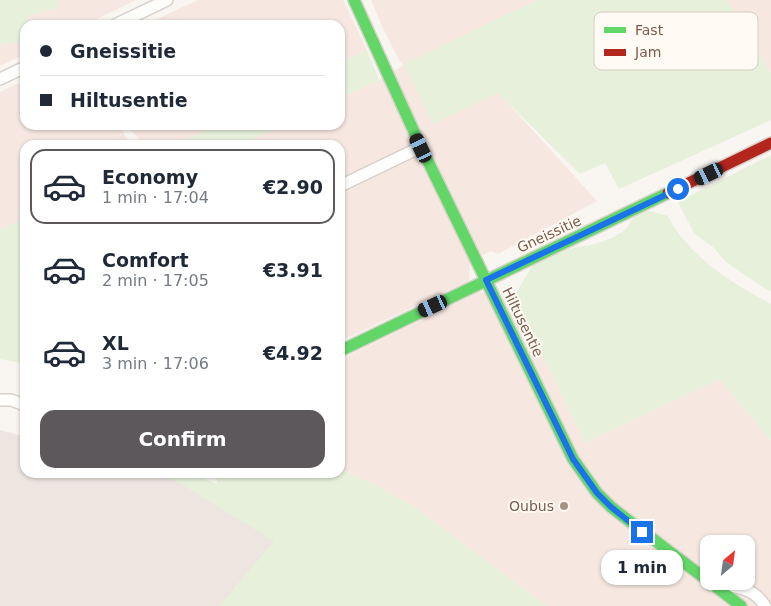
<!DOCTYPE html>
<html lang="en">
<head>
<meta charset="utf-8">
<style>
  body { margin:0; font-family:"DejaVu Sans",sans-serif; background:#f6f6f7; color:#1f2937; height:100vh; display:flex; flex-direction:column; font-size:19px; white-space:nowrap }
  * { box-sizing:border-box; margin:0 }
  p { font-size:16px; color:#747a83 }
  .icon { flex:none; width:28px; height:28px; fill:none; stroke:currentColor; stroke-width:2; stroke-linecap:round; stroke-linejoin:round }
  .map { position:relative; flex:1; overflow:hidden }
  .drawer { position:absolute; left:20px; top:140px; width:325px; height:338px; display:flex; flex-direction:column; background:#fff; border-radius:15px; box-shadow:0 1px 4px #0004 }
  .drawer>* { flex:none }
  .guide { position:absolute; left:20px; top:20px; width:325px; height:110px; border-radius:15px; box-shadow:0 1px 4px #0004; display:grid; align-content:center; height:110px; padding:0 20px; background:#fff }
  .needle { width:32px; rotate:29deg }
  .fabs { position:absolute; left:700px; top:535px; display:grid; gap:10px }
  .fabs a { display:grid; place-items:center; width:55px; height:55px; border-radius:10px; background:#fff; box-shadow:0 1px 4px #0004; font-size:25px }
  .end { position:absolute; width:22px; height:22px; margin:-11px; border:6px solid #1a73e8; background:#fff; box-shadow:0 0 0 2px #fff }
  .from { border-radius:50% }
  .bubble { position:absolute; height:35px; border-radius:15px; background:#fff; box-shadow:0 1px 4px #0004; font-size:16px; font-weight:600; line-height:35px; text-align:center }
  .car { position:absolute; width:15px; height:30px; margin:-15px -8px; border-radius:6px; box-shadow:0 0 4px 1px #0007; background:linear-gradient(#222 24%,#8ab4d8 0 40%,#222 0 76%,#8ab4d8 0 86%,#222 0) }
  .guide b { display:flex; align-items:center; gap:18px; height:48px; font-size:19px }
  .guide b+b { border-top:1px solid #e0e1e3 }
  .guide i { width:12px; height:12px; background:#1f2937 }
  ul { padding:9px 0 0; list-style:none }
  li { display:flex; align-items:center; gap:15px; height:75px; margin:0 10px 8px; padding:0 10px; border:2px solid transparent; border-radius:15px }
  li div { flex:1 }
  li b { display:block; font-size:19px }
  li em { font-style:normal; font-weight:600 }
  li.selected { border-color:#5c585b }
  li>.icon { width:45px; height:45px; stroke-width:1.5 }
  .button { display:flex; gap:10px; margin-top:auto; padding:10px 20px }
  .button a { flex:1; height:58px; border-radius:15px; background:#5c585b; color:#fff; font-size:20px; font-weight:600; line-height:58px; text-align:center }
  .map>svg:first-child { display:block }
  .commercial { fill:#f6e8e1; fill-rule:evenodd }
  .industrial { fill:#ede5e0 }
  .green { fill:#e7f0db }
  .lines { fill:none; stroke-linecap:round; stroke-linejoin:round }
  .street-casing { stroke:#d7d1cb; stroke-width:14 }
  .fast-casing { stroke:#d9d2cb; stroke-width:14 }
  .jam-casing { stroke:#d9d2cb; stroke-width:14 }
  .street { stroke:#fefefd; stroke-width:11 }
  .fast { stroke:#63d668; stroke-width:11 }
  .jam { stroke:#b3261e; stroke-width:11 }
  .route { stroke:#1a73e8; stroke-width:6 }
  .poi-dot { fill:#a69286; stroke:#fffaf3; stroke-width:2 }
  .labels { text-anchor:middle; stroke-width:4; stroke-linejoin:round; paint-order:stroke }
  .street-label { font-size:14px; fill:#7a5c4d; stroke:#fffaf3 }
  .poi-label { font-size:14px; fill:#7a5c4d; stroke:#fffaf3; text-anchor:end }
  .key { fill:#fffaf3; stroke:#d7cbc1; stroke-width:1 }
  .key-label { font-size:14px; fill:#7a5c4d }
</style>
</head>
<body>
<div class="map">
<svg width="771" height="606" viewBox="0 0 771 606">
  <rect width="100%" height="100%" fill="#f9f5f0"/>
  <g class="commercial">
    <path d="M 58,0 L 136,0 L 85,25 L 30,25 L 26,16 L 58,8 Z"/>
    <path d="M 198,0 L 343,0 L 367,50 L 340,63 L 340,25 L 144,25 Z"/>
    <path d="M 371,0 L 537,0 L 405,65 L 498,92 L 597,201 L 498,254 L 491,251 L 470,262 L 469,281 L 340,341 L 340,145 L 239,145 L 284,125 L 340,125 L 340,98 L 379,80 L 404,65 L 399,60 L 383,28 Z"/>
    <path d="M 727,0 L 771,0 L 771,73 Z"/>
    <path d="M 25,42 L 25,54 L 0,66 L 0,44 Z"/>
    <path d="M 25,80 L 25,125 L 117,125 L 121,128 L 130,145 L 25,145 L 25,218 L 0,230 L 0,92 Z"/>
    <path d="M 126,125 L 217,125 L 175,145 L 145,145 Z"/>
    <path d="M 479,292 L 514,297 L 585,443 L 719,379 L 771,440 L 771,606 L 547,606 L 413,506 L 373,484 L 340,469 L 340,360 ZM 709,544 L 746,544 L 746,581 L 709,581 Z"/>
  </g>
  <path class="industrial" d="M 0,430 L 25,437 L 25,472 L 154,473 L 200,485 L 405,606 L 0,606 Z"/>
  <g class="green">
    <path d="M 0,0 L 58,0 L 58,8 L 26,16 L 30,25 L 25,25 L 25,42 L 0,44 Z"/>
    <path d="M 537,0 L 727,0 L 771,73 L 771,120 L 619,189 L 605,163 L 580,174 L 498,93 L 433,124 L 404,64 Z"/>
    <path d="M 367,50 L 379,80 L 340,98 L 340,63 Z"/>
    <path d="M 217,125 L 284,125 L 239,145 L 175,145 Z"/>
    <path d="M 771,155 L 771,291 L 761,286 L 726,262 L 714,248 L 694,233 L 678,202 Z"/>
    <path d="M 646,210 L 668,216 C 688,256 733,284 771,304 L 771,440 L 719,379 L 585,443 L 514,297 L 532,266 L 569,249 L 595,244 L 612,238 L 625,230 L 634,217 Z"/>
    <path d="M 25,218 L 25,364 L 0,359 L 0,230 Z"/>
    <path d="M 340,469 L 373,484 L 413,506 L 547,606 L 219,606 L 274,541 L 178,482 L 153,473 L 192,473 L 217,484 L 216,473 L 340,472 Z"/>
  </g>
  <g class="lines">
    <g class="street-casing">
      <g id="street">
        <path d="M 115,25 L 167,0"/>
        <path d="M 0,79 L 25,67"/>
        <path d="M 340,186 L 421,147"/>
        <path d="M 0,400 L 11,400 L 25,405"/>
        <path d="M 711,585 C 733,586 753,586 765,606"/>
      </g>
    </g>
    <g class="fast-casing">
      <g id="fast">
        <path d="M 354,0 L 421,147 L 573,459 L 597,493 L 611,507 L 741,606"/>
        <path d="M 340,351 L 668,193"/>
      </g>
    </g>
    <g class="jam-casing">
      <path id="jam" d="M 668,193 L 771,143"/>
    </g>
    <use href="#street" class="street"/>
    <use href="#fast" class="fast"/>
    <use href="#jam" class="jam"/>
  </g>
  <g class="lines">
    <path class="route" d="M 642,532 L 611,507 L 597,493 L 573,459 L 486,280 L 678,189"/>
  </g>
  <circle class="poi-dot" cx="564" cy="506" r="5"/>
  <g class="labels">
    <g class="street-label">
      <text transform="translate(549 234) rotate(-25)" y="5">Gneissitie</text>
      <text transform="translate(523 322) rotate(64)" y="5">Hiltusentie</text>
    </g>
    <g class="poi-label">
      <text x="554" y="511">Oubus</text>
    </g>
  </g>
  <rect x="594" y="12" width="164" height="58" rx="8" class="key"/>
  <rect x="604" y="27" width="22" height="6" fill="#63d668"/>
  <rect x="604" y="49" width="22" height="7" fill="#b3261e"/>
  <g class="key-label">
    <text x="635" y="35">Fast</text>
    <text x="635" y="57">Jam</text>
  </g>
</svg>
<div class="fabs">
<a><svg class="needle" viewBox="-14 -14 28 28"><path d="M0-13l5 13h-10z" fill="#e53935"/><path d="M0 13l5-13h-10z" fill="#747a83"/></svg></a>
</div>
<i class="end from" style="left:678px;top:189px"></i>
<i class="end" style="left:642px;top:532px"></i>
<div class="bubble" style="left:601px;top:550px;width:82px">1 min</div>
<i class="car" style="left:421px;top:148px;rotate:335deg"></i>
<i class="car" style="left:709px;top:174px;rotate:244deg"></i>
<i class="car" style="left:433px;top:306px;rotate:245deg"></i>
<div class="guide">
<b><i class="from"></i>Gneissitie</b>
<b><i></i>Hiltusentie</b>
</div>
<section class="drawer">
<ul>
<li class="selected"><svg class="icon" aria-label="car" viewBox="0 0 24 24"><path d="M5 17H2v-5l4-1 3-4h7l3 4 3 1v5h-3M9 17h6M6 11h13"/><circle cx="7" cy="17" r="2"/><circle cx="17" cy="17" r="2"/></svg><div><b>Economy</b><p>1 min · 17:04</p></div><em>€2.90</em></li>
<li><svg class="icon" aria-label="car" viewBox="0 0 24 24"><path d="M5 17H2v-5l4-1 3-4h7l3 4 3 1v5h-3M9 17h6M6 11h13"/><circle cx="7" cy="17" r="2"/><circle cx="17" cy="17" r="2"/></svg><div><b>Comfort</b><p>2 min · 17:05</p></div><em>€3.91</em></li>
<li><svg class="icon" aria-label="car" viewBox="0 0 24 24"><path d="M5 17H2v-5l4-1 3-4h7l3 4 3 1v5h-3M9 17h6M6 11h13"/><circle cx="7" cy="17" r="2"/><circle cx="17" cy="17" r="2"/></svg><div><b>XL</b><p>3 min · 17:06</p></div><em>€4.92</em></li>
</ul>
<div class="button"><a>Confirm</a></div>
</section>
</div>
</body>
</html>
